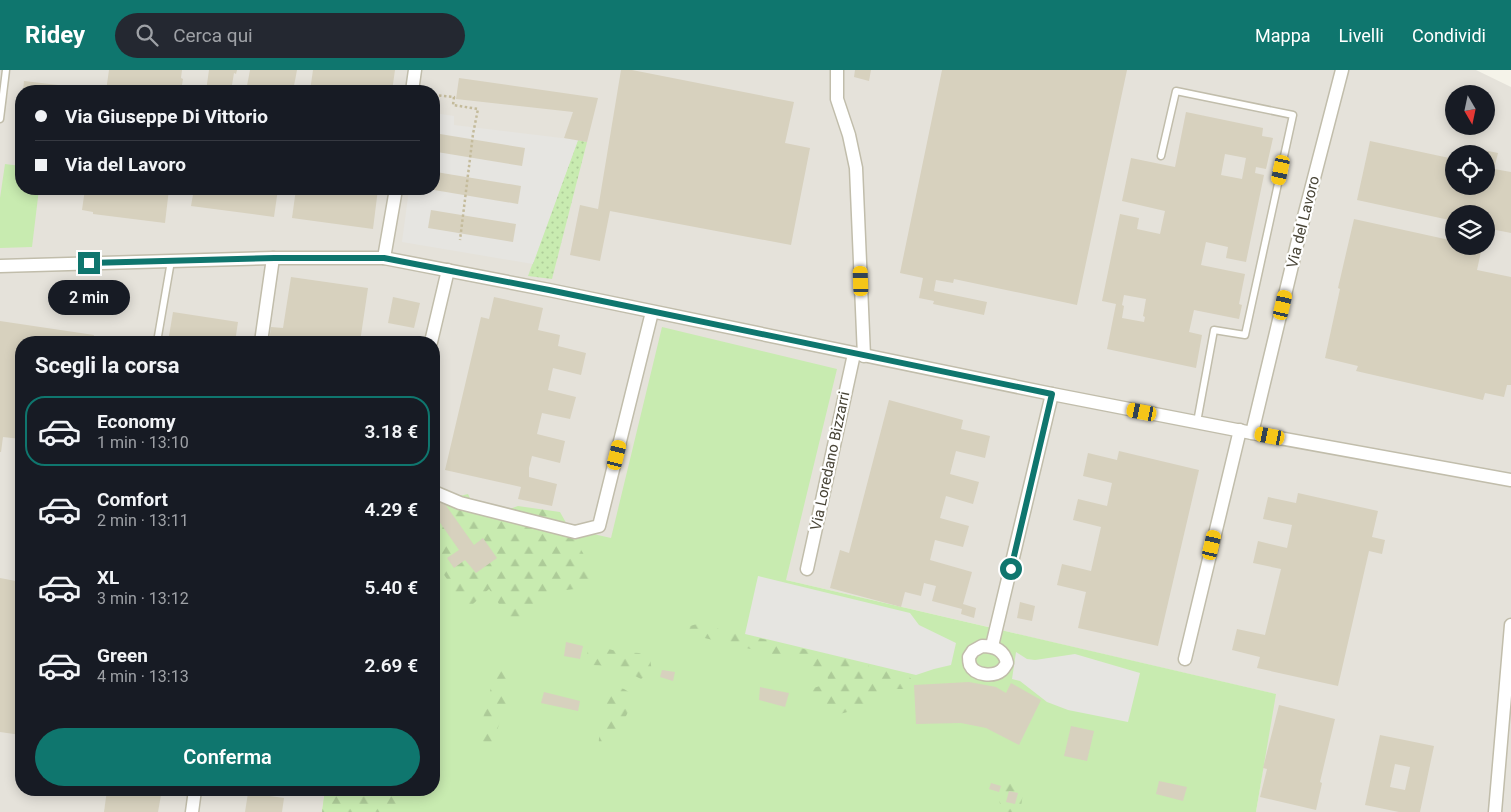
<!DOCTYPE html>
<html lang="it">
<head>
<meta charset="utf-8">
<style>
  body { margin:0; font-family:Roboto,sans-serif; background:#242831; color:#f1f3f6; height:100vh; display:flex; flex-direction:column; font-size:19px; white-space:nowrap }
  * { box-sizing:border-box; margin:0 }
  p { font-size:16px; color:#9ea1a6 }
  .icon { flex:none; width:28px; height:28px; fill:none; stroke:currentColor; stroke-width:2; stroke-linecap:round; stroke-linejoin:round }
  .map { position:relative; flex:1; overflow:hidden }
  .panel { position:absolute; left:15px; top:266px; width:425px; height:460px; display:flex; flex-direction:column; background:#171b24; border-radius:20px; box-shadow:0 2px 12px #0003 }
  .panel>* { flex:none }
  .guide { position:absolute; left:15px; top:15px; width:425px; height:110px; border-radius:20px; box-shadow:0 2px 12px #0003; display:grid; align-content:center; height:110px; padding:0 20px; background:#171b24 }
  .needle { width:32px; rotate:171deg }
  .controls { position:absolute; left:1445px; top:15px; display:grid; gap:10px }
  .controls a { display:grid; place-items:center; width:50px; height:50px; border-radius:50%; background:#171b24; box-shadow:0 2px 12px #0003; font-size:25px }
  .end { position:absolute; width:22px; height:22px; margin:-11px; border:6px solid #0f766e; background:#fff; box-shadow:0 0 0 2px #fff }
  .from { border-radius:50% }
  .bubble { position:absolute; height:35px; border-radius:18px; background:#171b24; box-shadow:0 2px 12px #0003; font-size:16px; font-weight:600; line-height:35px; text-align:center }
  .car { position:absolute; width:15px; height:30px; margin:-15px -8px; border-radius:6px; box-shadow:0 0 4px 1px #0007; background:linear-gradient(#f5c518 24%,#345 0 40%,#f5c518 0 76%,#345 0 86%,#f5c518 0) }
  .guide b { display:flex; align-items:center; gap:18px; height:48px; font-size:19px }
  .guide b+b { border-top:1px solid #363941 }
  .guide i { width:12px; height:12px; background:#f1f3f6 }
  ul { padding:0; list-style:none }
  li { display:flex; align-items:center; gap:15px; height:70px; margin:0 10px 8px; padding:0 10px; border:2px solid transparent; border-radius:20px }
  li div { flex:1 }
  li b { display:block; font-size:19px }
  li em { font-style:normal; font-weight:600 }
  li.on { border-color:#0f766e }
  li>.icon { width:45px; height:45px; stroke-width:1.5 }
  h2 { padding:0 20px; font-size:22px; line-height:60px }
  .cta { display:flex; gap:10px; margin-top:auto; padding:10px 20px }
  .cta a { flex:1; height:58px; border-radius:30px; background:#0f766e; color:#fff; font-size:20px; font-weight:600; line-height:58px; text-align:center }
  header { display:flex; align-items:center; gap:30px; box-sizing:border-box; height:70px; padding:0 25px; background:#0f766e; color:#fff }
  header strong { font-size:24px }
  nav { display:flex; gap:28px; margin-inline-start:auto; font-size:18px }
  .search { width:350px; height:45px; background:#242831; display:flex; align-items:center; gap:12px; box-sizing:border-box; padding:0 18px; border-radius:28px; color:#9ea1a6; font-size:19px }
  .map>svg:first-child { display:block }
  .industrial { fill:#e5e2da; fill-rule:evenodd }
  .grass { fill:#c8ebb0 }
  .forest { fill:url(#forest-firs) }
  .garden { fill:url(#garden-dots) }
  .parking { fill:#e6e5e1 }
  .building { fill:#d7d1be; fill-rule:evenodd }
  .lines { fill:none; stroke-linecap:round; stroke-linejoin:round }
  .service-casing { stroke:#c1bdab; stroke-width:9 }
  .minor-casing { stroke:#c1bdab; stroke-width:15 }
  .path { stroke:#c4bb9b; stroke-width:2.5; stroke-dasharray:2.5 2.5; stroke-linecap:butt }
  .service { stroke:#fff; stroke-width:6 }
  .minor { stroke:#fff; stroke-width:12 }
  .route { stroke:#0f766e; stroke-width:6 }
  .labels { text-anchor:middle; stroke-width:4.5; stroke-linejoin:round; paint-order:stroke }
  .street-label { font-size:15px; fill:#494537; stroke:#fff }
</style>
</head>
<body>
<header>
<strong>Ridey</strong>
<div class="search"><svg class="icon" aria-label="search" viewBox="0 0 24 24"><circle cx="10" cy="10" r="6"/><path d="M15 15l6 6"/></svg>Cerca qui</div>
<nav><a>Mappa</a><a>Livelli</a><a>Condividi</a></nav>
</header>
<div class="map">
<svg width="1511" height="742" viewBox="0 0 1511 742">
  <defs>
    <pattern id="forest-firs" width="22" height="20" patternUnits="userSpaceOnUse" patternTransform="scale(1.25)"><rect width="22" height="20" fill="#c8ebb0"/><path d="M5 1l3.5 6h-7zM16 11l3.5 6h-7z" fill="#adcb98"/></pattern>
    <pattern id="garden-dots" width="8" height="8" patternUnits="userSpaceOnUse" patternTransform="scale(1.25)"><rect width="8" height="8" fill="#c8ebb0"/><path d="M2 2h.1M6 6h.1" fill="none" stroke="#adcb98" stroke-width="1.8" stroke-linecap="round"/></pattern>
  </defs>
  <rect width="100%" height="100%" fill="#f5f3e9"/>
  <path class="industrial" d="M 0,0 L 1476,0 L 1511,17 L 1511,742 L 1256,742 L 1275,624 L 434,428 L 434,272 L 21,272 L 21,720 L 325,720 L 322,742 L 0,742 ZM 21,21 L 434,21 L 434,119 L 21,119 ZM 1454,24 L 1486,24 L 1486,56 L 1454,56 ZM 1454,84 L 1486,84 L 1486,116 L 1454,116 ZM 1454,144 L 1486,144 L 1486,176 L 1454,176 Z"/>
  <g class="grass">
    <path d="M 5,94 L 21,96 L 21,119 L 39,119 L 32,177 L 0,178 L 0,128 Z"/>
    <path d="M 662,257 L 837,299 L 786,510 L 1276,624 L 1256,742 L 322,742 L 325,720 L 434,720 L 434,428 L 611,468 Z"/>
  </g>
  <g class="forest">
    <path d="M 468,424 L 480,449 L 518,436 L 560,442 L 588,492 L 592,500 L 592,509 L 584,516 L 575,519 L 566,520 L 557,518 L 538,525 L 532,536 L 529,546 C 512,550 508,554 500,536 C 497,530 493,524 489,519 L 473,534 L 461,535 L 456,530 L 449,512 L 434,490 L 434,432 Z"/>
    <path d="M 697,554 L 789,575 L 826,585 L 844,571 L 858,571 L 869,597 L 906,603 L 912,610 L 911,615 L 907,619 L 886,619 L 880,622 L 878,627 L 859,639 L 832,646 L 822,642 L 811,631 L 810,619 L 820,616 L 828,609 L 825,601 L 801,591 L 692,565 L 689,560 L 690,556 Z"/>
    <path d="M 591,575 L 621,582 L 639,583 L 650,588 L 652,602 L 641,609 C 623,600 612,595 592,595 L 587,583 Z"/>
    <path d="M 505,598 L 512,606 L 507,630 L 493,673 L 488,677 L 482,670 L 479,663 C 483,651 491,610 498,602 C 500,600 503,599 505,598 Z"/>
    <path d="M 620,618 L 624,619 L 632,624 L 631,636 L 626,646 L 611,666 L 609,678 L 607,680 L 600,679 C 596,665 604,659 606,647 C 607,640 606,632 607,626 Z"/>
    <path d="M 1013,705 L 1027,714 L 1023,724 L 1020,742 L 1004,742 C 1003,739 1001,737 1000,734 C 998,727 1004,714 1004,707 Z"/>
    <path d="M 325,720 L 403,720 L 401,742 L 322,742 Z"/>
  </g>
  <path class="garden" d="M 578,70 L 587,72 L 552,209 L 528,206 Z"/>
  <g class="parking">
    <path d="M 434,43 L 454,46 L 454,55 L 578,70 L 533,194 L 402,172 L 409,119 L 434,119 Z"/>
    <path d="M 758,506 L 910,543 L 919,555 L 956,573 L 951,595 L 934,599 L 916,605 L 745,564 Z"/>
    <path d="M 1016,582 L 1027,589 L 1035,590 L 1075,584 L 1140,603 L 1128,652 L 1068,640 L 1047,632 L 1020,611 L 1012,609 Z"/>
  </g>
  <g class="building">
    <path d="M 109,0 L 182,0 L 181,8 L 183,9 L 181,21 L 106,21 Z"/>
    <path d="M 209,0 L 237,0 L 236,4 L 234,3 L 231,21 L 206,21 Z"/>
    <path d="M 250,0 L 297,0 L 293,21 L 246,21 Z"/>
    <path d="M 313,0 L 395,0 L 392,21 L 310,21 Z"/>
    <path d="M 621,0 L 632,0 L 794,32 L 785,73 L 810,78 L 791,175 L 610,141 L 600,191 L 570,185 L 580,135 L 598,139 Z"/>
    <path d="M 855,0 L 871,0 L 869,11 L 854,7 Z"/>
    <path d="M 942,0 L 1127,0 L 1077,235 L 954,209 L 953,213 L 936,210 L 934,221 L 987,232 L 984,245 L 933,234 L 934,231 L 919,228 L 923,208 L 900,203 Z"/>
    <path d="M 459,8 L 598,28 L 587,72 L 564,68 L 573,42 L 456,29 Z"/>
    <path d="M 24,11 L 84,18 L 84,21 L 23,21 Z"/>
    <path d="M 1186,42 L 1263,58 L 1262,66 L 1273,68 L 1266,99 L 1256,97 L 1255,103 L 1264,105 L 1246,192 L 1226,188 L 1228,177 L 1206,172 L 1201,195 L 1245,204 L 1239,234 L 1242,235 L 1239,249 L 1194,240 L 1189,262 L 1202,265 L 1196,298 L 1107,279 L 1116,234 L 1102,231 L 1120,144 L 1139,148 L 1137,159 L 1160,164 L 1165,141 L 1122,131 L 1131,88 L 1175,97 ZM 1225,84 L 1246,88 L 1242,109 L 1221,105 ZM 1124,225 L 1146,229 L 1143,246 L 1145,247 L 1144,252 L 1122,248 L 1124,236 L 1122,235 Z"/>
    <path d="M 440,64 L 525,78 L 522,96 L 437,82 Z"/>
    <path d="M 1370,71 L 1454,89 L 1454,116 L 1486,116 L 1486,84 L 1467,84 L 1469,77 L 1498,83 L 1494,99 L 1511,102 L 1511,163 L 1486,158 L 1486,144 L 1454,144 L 1454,151 L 1357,130 Z"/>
    <path d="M 436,102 L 521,116 L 518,134 L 434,120 Z"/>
    <path d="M 85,119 L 169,119 L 165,153 L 93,144 L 93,142 L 82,140 Z"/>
    <path d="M 194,119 L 278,119 L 274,147 L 191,136 Z"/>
    <path d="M 296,119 L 378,119 L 373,159 L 292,148 Z"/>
    <path d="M 431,140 L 516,154 L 513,172 L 428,158 Z"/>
    <path d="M 1354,149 L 1454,171 L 1454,176 L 1482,177 L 1477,200 L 1511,207 L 1511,315 L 1507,315 L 1504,327 L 1485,323 L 1483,330 L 1356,301 L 1358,296 L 1325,288 L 1340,219 L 1338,218 Z"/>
    <path d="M 291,207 L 368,218 L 360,272 L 269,272 L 271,257 L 283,258 Z"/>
    <path d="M 393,227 L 420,233 L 414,258 L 388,253 Z"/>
    <path d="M 494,227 L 543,238 L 538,260 L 560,265 L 558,276 L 586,283 L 581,305 L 553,298 L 548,320 L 576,327 L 570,349 L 542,343 L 537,364 L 565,371 L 560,393 L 532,386 L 529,398 L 529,407 L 557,414 L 552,436 L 518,429 L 521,417 L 445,400 L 481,247 L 489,249 Z"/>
    <path d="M 173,242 L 238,252 L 235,272 L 168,272 Z"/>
    <path d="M 0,251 L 94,265 L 92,272 L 21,272 L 21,369 L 3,367 L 1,382 L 0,382 Z"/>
    <path d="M 889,330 L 963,350 L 961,359 L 990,366 L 985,388 L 956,381 L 950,404 L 979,412 L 973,434 L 946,426 L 940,448 L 969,456 L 963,477 L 935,470 L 930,490 L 972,502 L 963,534 L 976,538 L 974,548 L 961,544 L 962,539 L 932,531 L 936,516 L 924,513 L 921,526 L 905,522 L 901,537 L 830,518 L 840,480 L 849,483 Z"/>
    <path d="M 1119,381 L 1199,400 L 1158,576 L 1078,558 L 1086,522 L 1057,515 L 1062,494 L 1091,501 L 1101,457 L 1073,450 L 1078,429 L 1107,436 L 1112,413 L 1083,406 L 1088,383 L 1117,390 Z"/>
    <path d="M 1298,423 L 1378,441 L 1372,467 L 1385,470 L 1382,484 L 1369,481 L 1338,616 L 1257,598 L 1260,587 L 1232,580 L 1237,559 L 1265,565 L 1281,499 L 1253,493 L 1258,471 L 1287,478 L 1292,455 L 1263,449 L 1268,427 L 1296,433 Z"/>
    <path d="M 440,427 L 474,475 L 483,468 L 497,488 L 476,503 L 465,490 L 454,498 L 447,488 L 459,480 L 434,444 L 434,431 Z"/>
    <path d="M 0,508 L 21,512 L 21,665 L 0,662 Z"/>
    <path d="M 1020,532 L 1035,536 L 1032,551 L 1017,548 Z"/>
    <path d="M 566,572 L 583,576 L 580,589 L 564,586 Z"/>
    <path d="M 662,600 L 675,602 L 673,611 L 660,607 Z"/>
    <path d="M 969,612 L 996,617 L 1006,623 L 1011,613 L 1041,630 L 1019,675 L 986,658 L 961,653 L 916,654 L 914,615 Z"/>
    <path d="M 760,617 L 789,623 L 785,637 L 759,630 Z"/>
    <path d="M 544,622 L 580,631 L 578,641 L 541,633 Z"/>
    <path d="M 1279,635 L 1335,649 L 1320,712 L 1322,713 L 1316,740 L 1260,727 L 1267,699 L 1263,698 Z"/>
    <path d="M 1071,656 L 1094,661 L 1087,691 L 1064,686 Z"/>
    <path d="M 1380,665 L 1434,676 L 1420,742 L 1399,742 L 1365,735 ZM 1395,694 L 1410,697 L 1405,720 L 1390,717 Z"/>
    <path d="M 1159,711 L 1187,717 L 1183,731 L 1156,724 Z"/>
    <path d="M 991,713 L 1001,716 L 999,722 L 989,719 Z"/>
    <path d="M 107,720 L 127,720 L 161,725 L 158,742 L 104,742 Z"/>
    <path d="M 1009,721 L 1018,723 L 1015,734 L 1006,732 Z"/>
    <path d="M 248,723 L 284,728 L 282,742 L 245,742 Z"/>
  </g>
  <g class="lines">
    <g class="service-casing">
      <g id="service">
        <path d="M 0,49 L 6,0"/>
        <path d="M 1161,86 L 1176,21 L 1293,45 L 1245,265 L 1214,260 L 1197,352"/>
        <path d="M 157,272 L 171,191"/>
      </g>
    </g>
    <g class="minor-casing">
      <g id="minor">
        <path d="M 837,0 L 837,29 L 849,65 L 856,98 L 864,286"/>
        <path d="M 412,21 L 415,0"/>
        <path d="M 384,188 L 396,119"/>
        <path d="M 0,196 L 273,188 L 384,188 L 549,220 L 1052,324 L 1252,363 L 1511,410"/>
        <path d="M 261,272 L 273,188"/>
        <path d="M 431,272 L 448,200"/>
        <path d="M 1252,363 L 1300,162 L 1342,0"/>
        <path d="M 434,422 L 460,433 L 575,462 L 599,456 L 652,242"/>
        <path d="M 807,499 L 854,284"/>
        <path d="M 982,576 C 995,576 1004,580 1007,593 C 1005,596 1004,598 1002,600 C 994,607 975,606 970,595 C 969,592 969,589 969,587 L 973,581 Z"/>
        <path d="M 992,576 L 1052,324"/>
        <path d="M 1185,589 L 1240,360"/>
        <path d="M 192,742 L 195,720"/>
        <path d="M 1495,742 L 1511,555"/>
      </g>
    </g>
    <path class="path" d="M 434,25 L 454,27 L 453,35 L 478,39 L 473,64 L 460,170"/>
    <use href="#service" class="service"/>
    <use href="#minor" class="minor"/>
  </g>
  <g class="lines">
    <path class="route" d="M 89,193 L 274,188 L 384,188 L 549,220 L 1052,324 L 1011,499"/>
  </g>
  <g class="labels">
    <g class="street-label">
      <text transform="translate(1303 152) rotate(-76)" y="5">Via del Lavoro</text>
      <text transform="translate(830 391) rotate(-78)" y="5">Via Loredano Bizzarri</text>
    </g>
  </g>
</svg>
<div class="controls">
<a><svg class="needle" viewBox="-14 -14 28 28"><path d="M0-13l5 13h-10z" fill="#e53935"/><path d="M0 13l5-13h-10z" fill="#9ea1a6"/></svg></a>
<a><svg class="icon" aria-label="locate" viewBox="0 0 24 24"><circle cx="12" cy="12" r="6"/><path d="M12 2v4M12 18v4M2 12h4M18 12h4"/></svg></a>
<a><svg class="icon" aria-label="layers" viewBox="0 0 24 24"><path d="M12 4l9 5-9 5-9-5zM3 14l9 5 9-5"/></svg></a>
</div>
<i class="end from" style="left:1011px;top:499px"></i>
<i class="end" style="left:89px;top:193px"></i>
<div class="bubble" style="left:48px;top:210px;width:82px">2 min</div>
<i class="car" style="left:1281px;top:100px;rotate:192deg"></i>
<i class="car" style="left:861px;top:211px;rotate:358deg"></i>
<i class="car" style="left:1283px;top:235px;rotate:13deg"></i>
<i class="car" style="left:1142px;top:342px;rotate:281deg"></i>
<i class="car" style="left:1270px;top:366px;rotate:281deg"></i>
<i class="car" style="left:617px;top:385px;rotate:14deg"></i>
<i class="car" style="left:1212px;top:475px;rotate:13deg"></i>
<div class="guide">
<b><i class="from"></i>Via Giuseppe Di Vittorio</b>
<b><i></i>Via del Lavoro</b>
</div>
<section class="panel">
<h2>Scegli la corsa</h2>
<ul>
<li class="on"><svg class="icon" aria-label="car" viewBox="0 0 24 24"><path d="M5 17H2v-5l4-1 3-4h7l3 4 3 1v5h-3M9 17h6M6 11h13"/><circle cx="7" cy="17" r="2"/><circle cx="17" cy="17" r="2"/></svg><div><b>Economy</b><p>1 min · 13:10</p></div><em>3.18 €</em></li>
<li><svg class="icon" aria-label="car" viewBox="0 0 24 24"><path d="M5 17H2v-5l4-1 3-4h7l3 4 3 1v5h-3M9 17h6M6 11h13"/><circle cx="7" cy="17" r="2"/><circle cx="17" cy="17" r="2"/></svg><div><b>Comfort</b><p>2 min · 13:11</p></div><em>4.29 €</em></li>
<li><svg class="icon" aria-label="car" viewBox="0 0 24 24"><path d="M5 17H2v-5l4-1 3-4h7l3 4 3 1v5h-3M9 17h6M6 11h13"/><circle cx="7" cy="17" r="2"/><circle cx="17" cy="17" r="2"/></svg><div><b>XL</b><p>3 min · 13:12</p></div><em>5.40 €</em></li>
<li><svg class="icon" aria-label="car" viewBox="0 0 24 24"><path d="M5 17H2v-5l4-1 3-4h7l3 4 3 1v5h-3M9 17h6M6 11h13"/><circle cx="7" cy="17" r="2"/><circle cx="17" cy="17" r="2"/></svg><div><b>Green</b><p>4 min · 13:13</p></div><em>2.69 €</em></li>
</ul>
<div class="cta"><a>Conferma</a></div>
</section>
</div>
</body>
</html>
